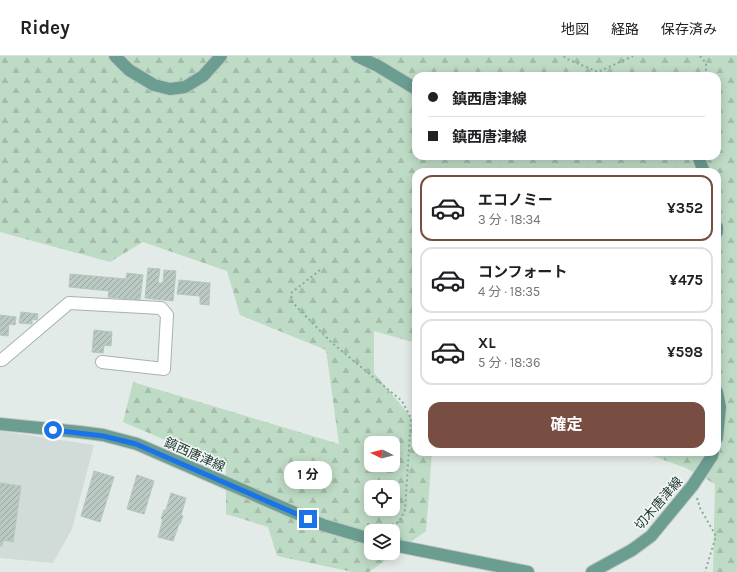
<!DOCTYPE html>
<html lang="ja">
<head>
<meta charset="utf-8">
<style>
  body { margin:0; font-family:Karla,"Noto Sans JP",sans-serif; background:#f6f6f6; color:#202124; height:100vh; display:flex; flex-direction:column; font-size:15px; white-space:nowrap }
  * { box-sizing:border-box; margin:0 }
  p { font-size:13px; color:#757577 }
  .icon { flex:none; width:22px; height:22px; fill:none; stroke:currentColor; stroke-width:2; stroke-linecap:round; stroke-linejoin:round }
  .map { position:relative; flex:1; overflow:hidden }
  .sheet { position:absolute; left:412px; top:112px; width:309px; height:288px; display:flex; flex-direction:column; background:#fff; border-radius:12px; box-shadow:0 2px 10px #0003 }
  .sheet>* { flex:none }
  .top-card { position:absolute; left:412px; top:16px; width:309px; height:88px; border-radius:12px; box-shadow:0 2px 10px #0003; display:grid; align-content:center; height:88px; padding:0 16px; background:#fff }
  .needle { width:26px; rotate:276deg }
  .tools { position:absolute; left:364px; top:380px; display:grid; gap:8px }
  .tools a { display:grid; place-items:center; width:36px; height:36px; border-radius:8px; background:#fff; box-shadow:0 2px 10px #0003; font-size:20px }
  .end { position:absolute; width:18px; height:18px; margin:-9px; border:5px solid #1a73e8; background:#fff; box-shadow:0 0 0 2px #fff }
  .from { border-radius:50% }
  .bubble { position:absolute; height:28px; border-radius:12px; background:#fff; box-shadow:0 2px 10px #0003; font-size:13px; font-weight:700; line-height:28px; text-align:center }
  .top-card b { display:flex; align-items:center; gap:14px; height:38px; font-size:15px }
  .top-card b+b { border-top:1px solid #e0e0e0 }
  .top-card i { width:10px; height:10px; background:#202124 }
  ul { padding:7px 0 0; list-style:none }
  li { display:flex; align-items:center; gap:12px; height:66px; margin:0 8px 6px; padding:0 8px; border:2px solid #e0e0e0; border-radius:12px }
  li div { flex:1 }
  li b { display:block; font-size:15px }
  li em { font-style:normal; font-weight:700 }
  li.on { border-color:#794e42 }
  li>.icon { width:36px; height:36px; stroke-width:1.5 }
  .action { display:flex; gap:8px; margin-top:auto; padding:8px 16px }
  .action a { flex:1; height:46px; border-radius:12px; background:#794e42; color:#fff; font-size:16px; font-weight:700; line-height:46px; text-align:center }
  header { display:flex; align-items:center; gap:24px; box-sizing:border-box; height:56px; padding:0 20px; background:#fff; border-bottom:1px solid #e0e0e0 }
  header strong { font-size:19px }
  nav { display:flex; gap:22px; margin-inline-start:auto; font-size:14px }
  .map>svg:first-child { display:block }
  .built { fill:#d1dbd7 }
  .forest { fill:url(#forest-firs); fill-rule:evenodd }
  .building { fill:url(#building-hatch); stroke:#b6c5be }
  .lines { fill:none; stroke-linecap:round; stroke-linejoin:round }
  .minor-casing { stroke:#a6b3af; stroke-width:14 }
  .major-casing { stroke:#c2c8c6; stroke-width:14 }
  .path { stroke:#86aca0; stroke-width:2; stroke-dasharray:2 3; stroke-linecap:butt }
  .minor { stroke:#fff; stroke-width:12 }
  .major { stroke:#6b9d90; stroke-width:12 }
  .route { stroke:#1a73e8; stroke-width:5 }
  .labels { text-anchor:middle; stroke-width:3; stroke-linejoin:round; paint-order:stroke }
  .street-label { font-size:13px; fill:#243b35; stroke:#f3f8f6 }
</style>
</head>
<body>
<header>
<strong>Ridey</strong>
<nav><a>地図</a><a>経路</a><a>保存済み</a></nav>
</header>
<div class="map">
<svg width="737" height="516" viewBox="0 0 737 516">
  <defs>
    <pattern id="forest-firs" width="22" height="20" patternUnits="userSpaceOnUse"><rect width="22" height="20" fill="#bedbc5"/><path d="M5 1l3.5 6h-7zM16 11l3.5 6h-7z" fill="#a3bdaa"/></pattern>
    <pattern id="building-hatch" width="6" height="6" patternUnits="userSpaceOnUse"><rect width="6" height="6" fill="#bbc9c3"/><path d="M-1 1l2-2M0 6l6-6M5 7l2-2" fill="none" stroke="#98a49f"/></pattern>
  </defs>
  <rect width="100%" height="100%" fill="#e3ebe8"/>
  <path class="built" d="M 0,375 L 94,389 L 72,473 L 53,507 L 0,502 Z"/>
  <path class="forest" d="M 0,0 L 737,0 L 737,516 L 713,516 L 715,428 L 686,412 L 642,396 L 717,396 L 717,116 L 416,116 L 416,287 L 374,275 L 374,317 L 416,367 L 416,396 L 432,396 L 426,475 L 369,516 L 353,516 L 277,500 L 268,471 L 226,458 L 226,410 L 123,366 L 133,326 L 339,388 L 326,294 L 240,259 L 227,215 L 143,186 L 110,206 L 0,176 ZM 416,20 L 717,20 L 717,100 L 416,100 ZM 371,387 L 393,387 L 393,409 L 371,409 ZM 371,431 L 393,431 L 393,453 L 371,453 ZM 371,475 L 393,475 L 393,497 L 371,497 Z"/>
  <g class="building">
    <path d="M 148,212 L 160,213 L 158,227 L 163,227 L 164,214 L 176,215 L 173,245 L 145,242 Z"/>
    <path d="M 127,217 L 143,219 L 140,244 L 108,241 L 109,235 L 69,231 L 70,218 L 126,223 Z"/>
    <path d="M 179,224 L 210,227 L 209,249 L 200,248 L 200,240 L 177,238 Z"/>
    <path d="M 21,256 L 38,258 L 37,264 L 32,263 L 32,268 L 19,267 Z"/>
    <path d="M 0,259 L 16,261 L 15,269 L 9,268 L 8,280 L 0,279 Z"/>
    <path d="M 94,274 L 112,276 L 111,290 L 104,289 L 103,297 L 92,296 Z"/>
    <path d="M 94,415 L 114,421 L 100,466 L 81,460 Z"/>
    <path d="M 137,419 L 154,425 L 144,458 L 127,453 Z"/>
    <path d="M 0,427 L 21,430 L 13,486 L 3,484 L 2,490 L 0,490 Z"/>
    <path d="M 171,437 L 186,442 L 181,459 L 183,460 L 180,468 L 179,468 L 173,485 L 158,481 L 163,463 L 161,463 L 164,454 L 166,454 Z"/>
  </g>
  <g class="lines">
    <g class="minor-casing">
      <path id="minor" d="M 0,304 L 2,304 L 69,247 L 161,252 L 167,259 L 164,313 L 102,306"/>
    </g>
    <g class="major-casing">
      <g id="major">
        <path d="M 115,0 L 129,14 L 154,29 L 170,33 L 185,31 L 203,20 L 221,0"/>
        <path d="M 357,0 L 378,10 L 416,33"/>
        <path d="M 698,100 L 704,116"/>
        <path d="M 717,171 L 717,176"/>
        <path d="M 717,336 L 720,351 L 717,382"/>
        <path d="M 0,368 L 80,376 L 103,379 L 137,388 L 323,469 L 371,483"/>
        <path d="M 393,489 L 528,516"/>
        <path d="M 592,516 L 632,494 L 651,480 L 693,429 L 712,400 L 713,396"/>
      </g>
    </g>
    <g class="path">
      <path d="M 564,0 L 565,2 L 598,16 L 633,0"/>
      <path d="M 700,0 L 706,7 L 706,20"/>
      <path d="M 320,214 L 291,237 L 292,246 L 331,286 L 402,345 L 411,362 L 405,454 L 399,466 L 385,471 L 366,468"/>
      <path d="M 697,442 L 700,452 L 716,480 L 705,516"/>
    </g>
    <use href="#minor" class="minor"/>
    <use href="#major" class="major"/>
  </g>
  <g class="lines">
    <path class="route" d="M 53,374 L 103,380 L 136,388 L 308,463"/>
  </g>
  <g class="labels">
    <g class="street-label">
      <text transform="translate(195 398) rotate(24)" y="5">鎮西唐津線</text>
      <text transform="translate(658 447) rotate(-49)" y="5">切木唐津線</text>
    </g>
  </g>
</svg>
<div class="tools">
<a><svg class="needle" viewBox="-14 -14 28 28"><path d="M0-13l5 13h-10z" fill="#e53935"/><path d="M0 13l5-13h-10z" fill="#757577"/></svg></a>
<a><svg class="icon" aria-label="locate" viewBox="0 0 24 24"><circle cx="12" cy="12" r="6"/><path d="M12 2v4M12 18v4M2 12h4M18 12h4"/></svg></a>
<a><svg class="icon" aria-label="layers" viewBox="0 0 24 24"><path d="M12 4l9 5-9 5-9-5zM3 14l9 5 9-5"/></svg></a>
</div>
<i class="end from" style="left:53px;top:374px"></i>
<i class="end" style="left:308px;top:463px"></i>
<div class="bubble" style="left:284px;top:405px;width:48px">1 分</div>
<div class="top-card">
<b><i class="from"></i>鎮西唐津線</b>
<b><i></i>鎮西唐津線</b>
</div>
<section class="sheet">
<ul>
<li class="on"><svg class="icon" aria-label="car" viewBox="0 0 24 24"><path d="M5 17H2v-5l4-1 3-4h7l3 4 3 1v5h-3M9 17h6M6 11h13"/><circle cx="7" cy="17" r="2"/><circle cx="17" cy="17" r="2"/></svg><div><b>エコノミー</b><p>3 分 · 18:34</p></div><em>¥352</em></li>
<li><svg class="icon" aria-label="car" viewBox="0 0 24 24"><path d="M5 17H2v-5l4-1 3-4h7l3 4 3 1v5h-3M9 17h6M6 11h13"/><circle cx="7" cy="17" r="2"/><circle cx="17" cy="17" r="2"/></svg><div><b>コンフォート</b><p>4 分 · 18:35</p></div><em>¥475</em></li>
<li><svg class="icon" aria-label="car" viewBox="0 0 24 24"><path d="M5 17H2v-5l4-1 3-4h7l3 4 3 1v5h-3M9 17h6M6 11h13"/><circle cx="7" cy="17" r="2"/><circle cx="17" cy="17" r="2"/></svg><div><b>XL</b><p>5 分 · 18:36</p></div><em>¥598</em></li>
</ul>
<div class="action"><a>確定</a></div>
</section>
</div>
</body>
</html>
